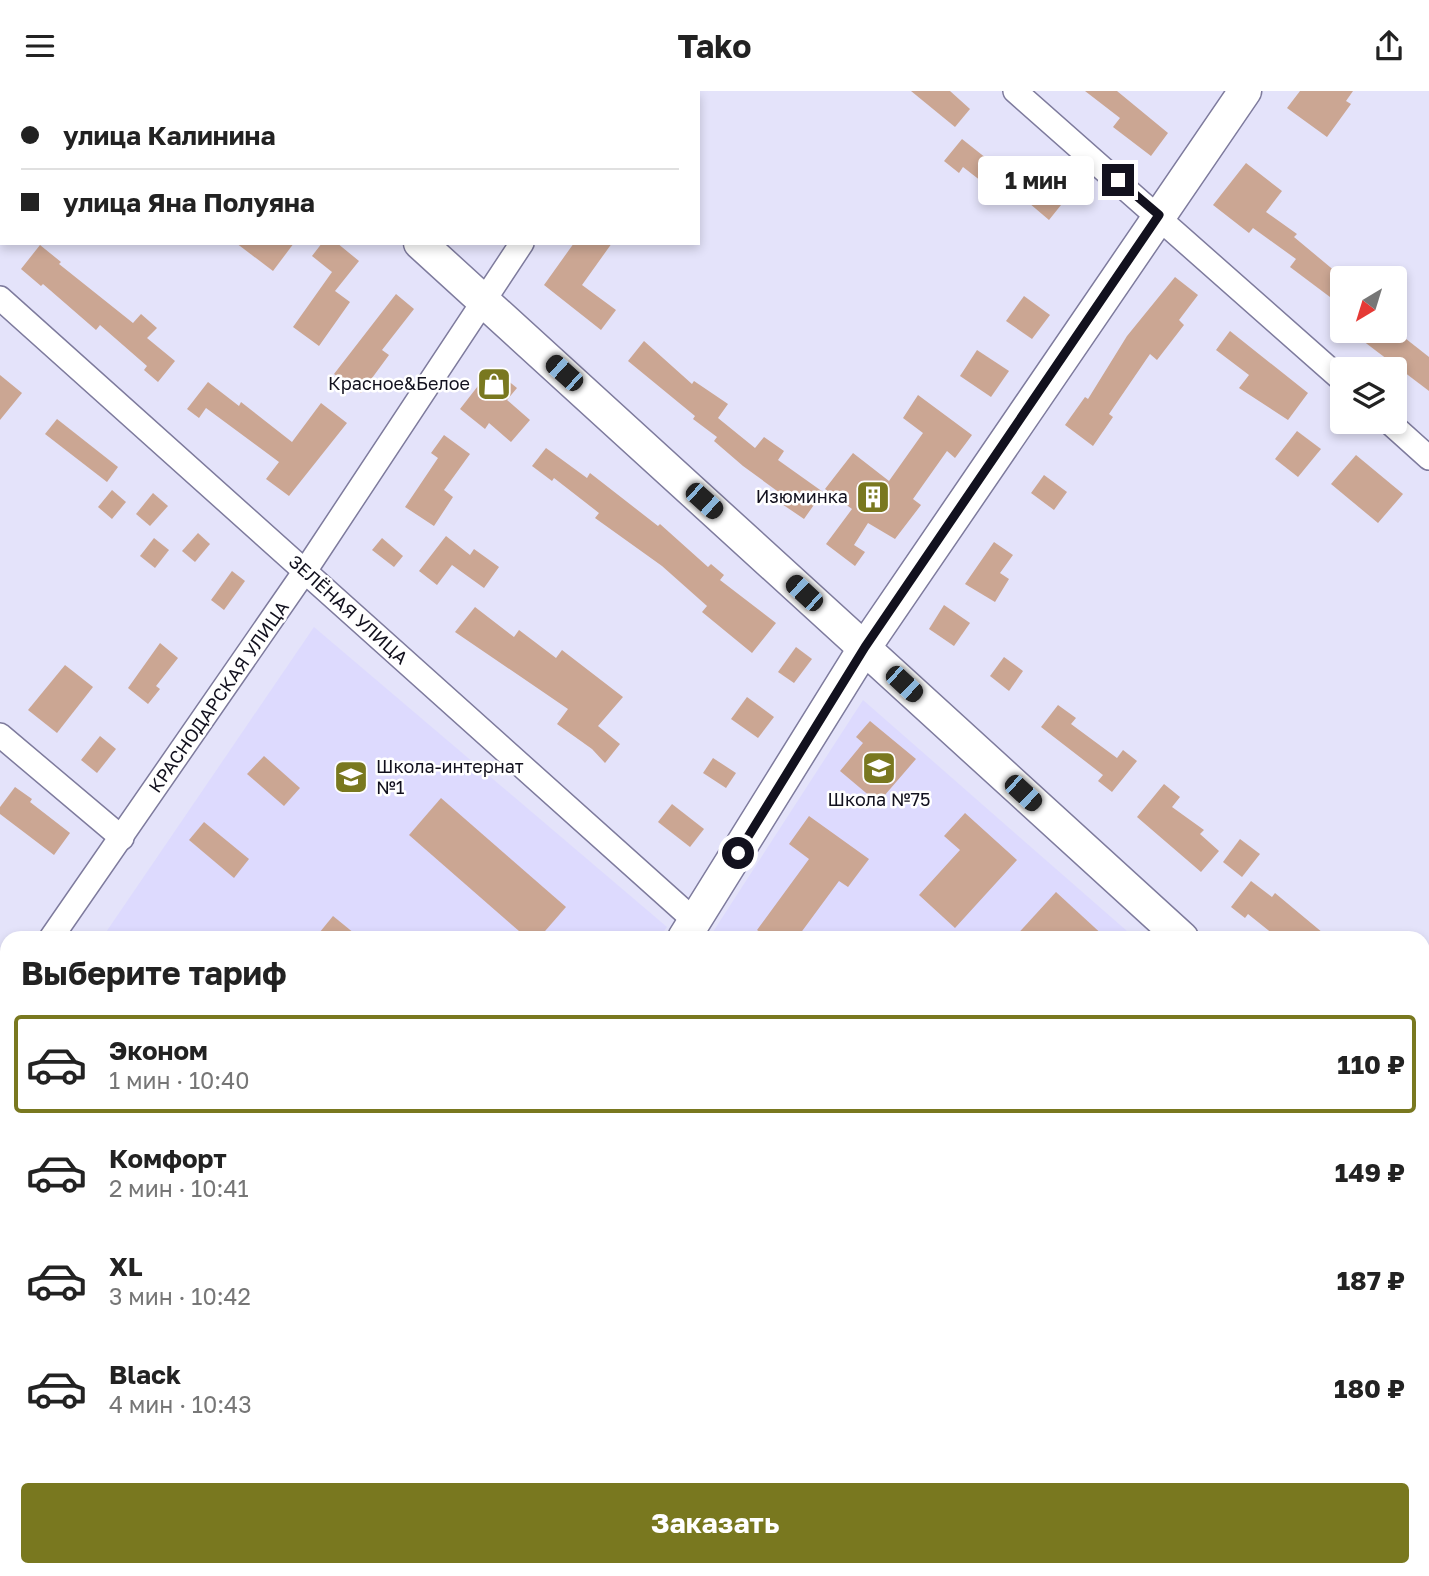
<!DOCTYPE html>
<html lang="ru">
<head>
<meta charset="utf-8">
<style>
  body { margin:0; font-family:"Golos Text",sans-serif; background:#f2f2f2; color:#222; height:100vh; display:flex; flex-direction:column; font-size:26px; white-space:nowrap }
  * { box-sizing:border-box; margin:0 }
  p { font-size:23px; color:#767676 }
  .icon { flex:none; width:38px; height:38px; fill:none; stroke:currentColor; stroke-width:2; stroke-linecap:round; stroke-linejoin:round }
  .map { position:relative; flex:1; overflow:hidden }
  .details { position:absolute; left:0px; top:840px; width:1430px; height:646px; display:flex; flex-direction:column; background:#fff; border-radius:21px 21px 0 0; box-shadow:0 4px 10px #0003 }
  .details>* { flex:none }
  .top-card { position:absolute; left:0px; top:0px; width:700px; height:154px; box-shadow:0 4px 10px #0003; display:grid; align-content:center; height:154px; padding:0 21px; background:#fff }
  .needle { width:46px; rotate:218deg }
  .tools { position:absolute; left:1330px; top:175px; display:grid; gap:14px }
  .tools a { display:grid; place-items:center; width:77px; height:77px; border-radius:7px; background:#fff; box-shadow:0 4px 10px #0003; font-size:35px }
  .end { position:absolute; width:32px; height:32px; margin:-16px; border:9px solid #12111e; background:#fff; box-shadow:0 0 0 4px #fff }
  .from { border-radius:50% }
  .bubble { position:absolute; height:49px; border-radius:7px; background:#fff; box-shadow:0 4px 10px #0003; font-size:23px; font-weight:700; line-height:49px; text-align:center }
  .car { position:absolute; width:21px; height:42px; margin:-21px -10px; border-radius:9px; box-shadow:0 0 5px 2px #0007; background:linear-gradient(#222 24%,#8ab4d8 0 40%,#222 0 76%,#8ab4d8 0 86%,#222 0) }
  .top-card b { display:flex; align-items:center; gap:24px; height:66px; font-size:26px }
  .top-card b+b { border-top:2px solid #e0e0e0 }
  .top-card i { width:18px; height:18px; background:#222 }
  ul { padding:0; list-style:none }
  li { display:flex; align-items:center; gap:21px; height:98px; margin:0 14px 10px; padding:0 7px; border:4px solid transparent; border-radius:7px }
  li div { flex:1 }
  li b { display:block; font-size:26px }
  li em { font-style:normal; font-weight:700 }
  li.current { border-color:#79781f }
  li>.icon { width:63px; height:63px; stroke-width:1.5 }
  h2 { padding:0 21px; font-size:32px; line-height:84px }
  .primary-button { display:flex; gap:14px; margin-top:auto; padding:14px 21px }
  .primary-button a { flex:1; height:80px; border-radius:7px; background:#79781f; color:#fff; font-size:28px; font-weight:700; line-height:80px; text-align:center }
  header { display:flex; justify-content:space-between; align-items:center; height:91px; padding:0 21px; background:#fff; font-size:32px; font-weight:700 }
  .map>svg:first-child { display:block }
  .built { fill:#dddafe }
  .building { fill:#cba693 }
  .lines { fill:none; stroke-linecap:round; stroke-linejoin:round }
  .street-casing { stroke:#7e7b9d; stroke-width:26 }
  .secondary-casing { stroke:#7e7b9d; stroke-width:35 }
  .street { stroke:#fff; stroke-width:23 }
  .secondary { stroke:#fff; stroke-width:32 }
  .route { stroke:#12111e; stroke-width:9 }
  .labels { text-anchor:middle; stroke-width:5; stroke-linejoin:round; paint-order:stroke }
  .poi-label { font-size:18px; fill:#12111e; stroke:#fff; text-anchor:end }
  .street-label { font-size:18px; fill:#12111e; stroke:#fff }
</style>
</head>
<body>
<header><svg class="icon" aria-label="menu" viewBox="0 0 24 24"><path d="M4 6h16M4 12h16M4 18h16"/></svg>Tako<svg class="icon" aria-label="share" viewBox="0 0 24 24"><path d="M12 15V3M7 8l5-5 5 5M5 13v7h14v-7"/></svg></header>
<div class="map">
<svg width="1429" height="1485" viewBox="0 0 1429 1485">
  <rect width="100%" height="100%" fill="#e4e3fa"/>
  <g class="built">
    <path d="M 314,536 L 667,836 L 659,847 L 102,847 Z"/>
    <path d="M 863,609 L 1135,847 L 709,847 Z"/>
    <path d="M 7,986 L 7,1042 L 0,1038 L 0,996 Z"/>
  </g>
  <g class="building">
    <path d="M 911,0 L 950,0 L 970,18 L 955,36 Z"/>
    <path d="M 1085,0 L 1117,0 L 1168,42 L 1151,65 L 1113,36 L 1120,27 Z"/>
    <path d="M 1300,0 L 1353,0 L 1346,10 L 1351,13 L 1327,46 L 1287,17 Z"/>
    <path d="M 962,48 L 996,75 L 1000,69 L 1036,98 L 1042,90 L 1065,109 L 1049,129 L 1016,101 L 1008,111 L 963,76 L 959,82 L 944,70 Z"/>
    <path d="M 1246,72 L 1282,100 L 1266,121 L 1297,143 L 1294,146 L 1342,186 L 1342,215 L 1290,176 L 1296,168 L 1253,137 L 1249,142 L 1213,114 Z"/>
    <path d="M 236,152 L 294,152 L 273,180 Z"/>
    <path d="M 322,152 L 337,152 L 359,170 L 335,200 L 350,211 L 319,255 L 293,236 L 332,181 L 312,165 Z"/>
    <path d="M 574,152 L 612,152 L 582,194 L 616,219 L 601,239 L 544,194 Z"/>
    <path d="M 40,154 L 61,171 L 59,173 L 133,232 L 141,223 L 157,237 L 147,247 L 175,270 L 158,291 L 144,279 L 147,275 L 100,234 L 96,239 L 43,193 L 41,195 L 21,178 Z"/>
    <path d="M 1175,186 L 1198,204 L 1179,229 L 1184,234 L 1157,269 L 1150,263 L 1109,323 L 1113,326 L 1093,355 L 1065,334 L 1085,306 L 1088,308 L 1127,245 Z"/>
    <path d="M 396,203 L 414,218 L 382,259 L 389,264 L 361,302 L 334,283 Z"/>
    <path d="M 1024,205 L 1050,224 L 1032,248 L 1006,230 Z"/>
    <path d="M 1230,240 L 1308,302 L 1288,329 L 1239,297 L 1249,284 L 1216,259 Z"/>
    <path d="M 1350,240 L 1396,240 L 1429,266 L 1429,300 Z"/>
    <path d="M 644,250 L 692,293 L 694,290 L 728,313 L 718,327 L 755,357 L 764,346 L 784,360 L 778,369 L 823,401 L 804,428 L 779,411 L 784,405 L 743,375 L 714,350 L 717,346 L 693,328 L 695,325 L 628,270 Z"/>
    <path d="M 977,259 L 1009,280 L 991,306 L 960,285 Z"/>
    <path d="M 492,277 L 517,297 L 507,309 L 530,329 L 511,351 L 489,332 L 485,338 L 460,318 Z"/>
    <path d="M 0,284 L 22,302 L 0,329 Z"/>
    <path d="M 208,291 L 239,315 L 241,311 L 292,351 L 321,312 L 347,332 L 289,405 L 266,388 L 279,371 L 206,317 L 199,327 L 187,318 Z"/>
    <path d="M 918,304 L 972,344 L 955,367 L 947,360 L 913,408 L 921,414 L 895,448 L 868,432 L 854,454 L 865,461 L 855,475 L 826,453 L 852,418 L 825,398 L 853,362 L 889,390 L 923,342 L 903,327 Z"/>
    <path d="M 57,328 L 118,376 L 107,391 L 45,343 Z"/>
    <path d="M 1297,340 L 1321,358 L 1298,386 L 1275,368 Z"/>
    <path d="M 444,344 L 470,363 L 444,399 L 453,406 L 434,435 L 405,416 L 438,367 L 431,362 Z"/>
    <path d="M 546,357 L 587,387 L 590,382 L 658,435 L 660,433 L 708,476 L 711,473 L 724,484 L 720,489 L 776,532 L 752,562 L 702,521 L 707,515 L 662,475 L 595,427 L 599,422 L 554,387 L 552,390 L 532,375 Z"/>
    <path d="M 1356,364 L 1403,403 L 1378,432 L 1331,393 Z"/>
    <path d="M 1044,384 L 1067,401 L 1054,419 L 1031,402 Z"/>
    <path d="M 112,399 L 126,411 L 112,428 L 98,416 Z"/>
    <path d="M 153,402 L 168,415 L 150,435 L 136,423 Z"/>
    <path d="M 198,442 L 210,453 L 195,471 L 182,460 Z"/>
    <path d="M 446,445 L 470,464 L 474,458 L 499,476 L 484,497 L 452,474 L 437,494 L 419,480 Z"/>
    <path d="M 154,447 L 169,459 L 155,477 L 140,465 Z"/>
    <path d="M 382,447 L 403,465 L 394,476 L 372,459 Z"/>
    <path d="M 994,451 L 1013,464 L 1000,482 L 1009,488 L 995,511 L 965,493 Z"/>
    <path d="M 232,480 L 245,490 L 224,519 L 211,509 Z"/>
    <path d="M 944,514 L 970,532 L 954,555 L 929,538 Z"/>
    <path d="M 475,516 L 514,546 L 519,539 L 556,567 L 562,559 L 623,606 L 598,635 L 620,653 L 605,672 L 592,658 L 557,633 L 568,618 L 455,541 Z"/>
    <path d="M 160,552 L 178,567 L 156,595 L 160,598 L 148,613 L 128,597 Z"/>
    <path d="M 796,556 L 812,568 L 794,592 L 778,581 Z"/>
    <path d="M 1004,566 L 1023,580 L 1009,600 L 990,585 Z"/>
    <path d="M 65,574 L 93,596 L 57,642 L 28,619 Z"/>
    <path d="M 747,606 L 774,626 L 758,647 L 731,628 Z"/>
    <path d="M 1058,614 L 1076,627 L 1071,633 L 1117,667 L 1123,659 L 1137,670 L 1112,701 L 1098,690 L 1103,684 L 1041,636 Z"/>
    <path d="M 870,630 L 916,668 L 878,712 L 840,680 L 863,652 L 856,646 Z"/>
    <path d="M 100,645 L 116,658 L 97,682 L 81,669 Z"/>
    <path d="M 264,665 L 300,697 L 284,715 L 247,683 Z"/>
    <path d="M 713,667 L 736,682 L 726,697 L 703,682 Z"/>
    <path d="M 1164,693 L 1180,706 L 1172,716 L 1204,739 L 1200,743 L 1219,760 L 1201,781 L 1137,726 Z"/>
    <path d="M 15,696 L 32,708 L 30,711 L 70,742 L 54,764 L 0,723 L 0,716 Z"/>
    <path d="M 441,707 L 566,816 L 539,847 L 527,847 L 409,744 Z"/>
    <path d="M 672,713 L 704,738 L 690,756 L 658,731 Z"/>
    <path d="M 965,722 L 1017,769 L 955,837 L 919,804 L 960,759 L 944,745 Z"/>
    <path d="M 809,725 L 869,768 L 848,796 L 839,790 L 797,847 L 768,847 L 757,839 L 809,768 L 789,753 Z"/>
    <path d="M 204,731 L 249,768 L 234,787 L 189,749 Z"/>
    <path d="M 1240,748 L 1260,763 L 1242,786 L 1223,771 Z"/>
    <path d="M 1251,790 L 1272,806 L 1275,802 L 1329,847 L 1278,847 L 1248,823 L 1245,827 L 1231,816 Z"/>
    <path d="M 1056,801 L 1106,847 L 1014,847 Z"/>
    <path d="M 333,825 L 360,847 L 315,847 Z"/>
  </g>
  <g class="lines">
    <g class="street-casing">
      <g id="street">
        <path d="M 1015,0 L 1342,289"/>
        <path d="M 623,2 L 625,0"/>
        <path d="M 0,207 L 696,831"/>
        <path d="M 1389,331 L 1429,367"/>
        <path d="M 0,644 L 122,747"/>
        <path d="M 51,847 L 305,480 L 522,152"/>
        <path d="M 0,919 L 7,909"/>
        <path d="M 0,1197 L 7,1203"/>
        <path d="M 328,1479 L 336,1485"/>
      </g>
    </g>
    <g class="secondary-casing">
      <g id="secondary">
        <path d="M 250,0 L 252,2"/>
        <path d="M 420,152 L 1182,847"/>
        <path d="M 684,847 L 865,556 L 1245,0"/>
        <path d="M 1423,1064 L 1429,1070"/>
        <path d="M 1423,1353 L 1429,1345"/>
        <path d="M 977,1479 L 985,1485"/>
        <path d="M 240,1485 L 244,1479"/>
        <path d="M 1318,1485 L 1323,1479"/>
      </g>
    </g>
    <use href="#street" class="street"/>
    <use href="#secondary" class="secondary"/>
  </g>
  <g class="lines">
    <path class="route" d="M 738,762 L 865,556 L 1159,124 L 1118,89"/>
  </g>
  <defs>
    <g id="shop-square" transform="scale(1.75)"><rect x="-9" y="-9" width="18" height="18" rx="4" fill="#79781f" stroke="#fff"/><path d="M-5-2.5h2.3a2.7 3.5 0 0 1 5.4 0H5L5.5 6h-11ZM-1.5-2.5h3a1.5 2.3 0 0 0-3 0Z" fill="#fff"/></g>
    <g id="building-square" transform="scale(1.75)"><rect x="-9" y="-9" width="18" height="18" rx="4" fill="#79781f" stroke="#fff"/><path d="M-4-6H4V6H1V3H-1V6H-4ZM-2.5-4.3h1.7v1.8h-1.7ZM.8-4.3h1.7v1.8H.8ZM-2.5-1h1.7V.8h-1.7ZM.8-1h1.7V.8H.8Z" fill="#fff"/></g>
    <g id="school-square" transform="scale(1.75)"><rect x="-9" y="-9" width="18" height="18" rx="4" fill="#79781f" stroke="#fff"/><path d="M0-5L7-2L0 1L-7-2ZM-4 1L0 2.5L4 1V4Q0 6-4 4Z" fill="#fff"/></g>
  </defs>
  <g fill-rule="evenodd">
    <use href="#shop-square" x="494" y="293"/>
    <use href="#building-square" x="873" y="406"/>
    <use href="#school-square" x="879" y="677"/>
    <use href="#school-square" x="351" y="686"/>
  </g>
  <g class="labels">
    <g class="poi-label">
      <text x="470" y="299">Красное&amp;Белое</text>
      <text x="848" y="412">Изюминка</text>
      <text x="376" y="682" text-anchor="start">Школа-интернат<tspan x="376" dy="21">№1</tspan></text>
      <text x="879" y="715" text-anchor="middle">Школа №75</text>
    </g>
    <g class="street-label">
      <text transform="translate(348 519) rotate(42)" y="6">ЗЕЛЁНАЯ УЛИЦА</text>
      <text transform="translate(219 606) rotate(-55)" y="6">КРАСНОДАРСКАЯ УЛИЦА</text>
    </g>
  </g>
</svg>
<div class="tools">
<a><svg class="needle" viewBox="-14 -14 28 28"><path d="M0-13l5 13h-10z" fill="#e53935"/><path d="M0 13l5-13h-10z" fill="#767676"/></svg></a>
<a><svg class="icon" aria-label="layers" viewBox="0 0 24 24"><path d="M12 4l9 5-9 5-9-5zM3 14l9 5 9-5"/></svg></a>
</div>
<i class="end from" style="left:738px;top:762px"></i>
<i class="end" style="left:1118px;top:89px"></i>
<div class="bubble" style="left:978px;top:65px;width:116px">1 мин</div>
<i class="car" style="left:564px;top:282px;rotate:312deg"></i>
<i class="car" style="left:704px;top:410px;rotate:132deg"></i>
<i class="car" style="left:804px;top:502px;rotate:313deg"></i>
<i class="car" style="left:904px;top:593px;rotate:133deg"></i>
<i class="car" style="left:1023px;top:702px;rotate:133deg"></i>
<div class="top-card">
<b><i class="from"></i>улица Калинина</b>
<b><i></i>улица Яна Полуяна</b>
</div>
<section class="details">
<h2>Выберите тариф</h2>
<ul>
<li class="current"><svg class="icon" aria-label="car" viewBox="0 0 24 24"><path d="M5 17H2v-5l4-1 3-4h7l3 4 3 1v5h-3M9 17h6M6 11h13"/><circle cx="7" cy="17" r="2"/><circle cx="17" cy="17" r="2"/></svg><div><b>Эконом</b><p>1 мин · 10:40</p></div><em>110 ₽</em></li>
<li><svg class="icon" aria-label="car" viewBox="0 0 24 24"><path d="M5 17H2v-5l4-1 3-4h7l3 4 3 1v5h-3M9 17h6M6 11h13"/><circle cx="7" cy="17" r="2"/><circle cx="17" cy="17" r="2"/></svg><div><b>Комфорт</b><p>2 мин · 10:41</p></div><em>149 ₽</em></li>
<li><svg class="icon" aria-label="car" viewBox="0 0 24 24"><path d="M5 17H2v-5l4-1 3-4h7l3 4 3 1v5h-3M9 17h6M6 11h13"/><circle cx="7" cy="17" r="2"/><circle cx="17" cy="17" r="2"/></svg><div><b>XL</b><p>3 мин · 10:42</p></div><em>187 ₽</em></li>
<li><svg class="icon" aria-label="car" viewBox="0 0 24 24"><path d="M5 17H2v-5l4-1 3-4h7l3 4 3 1v5h-3M9 17h6M6 11h13"/><circle cx="7" cy="17" r="2"/><circle cx="17" cy="17" r="2"/></svg><div><b>Black</b><p>4 мин · 10:43</p></div><em>180 ₽</em></li>
</ul>
<div class="primary-button"><a>Заказать</a></div>
</section>
</div>
</body>
</html>
